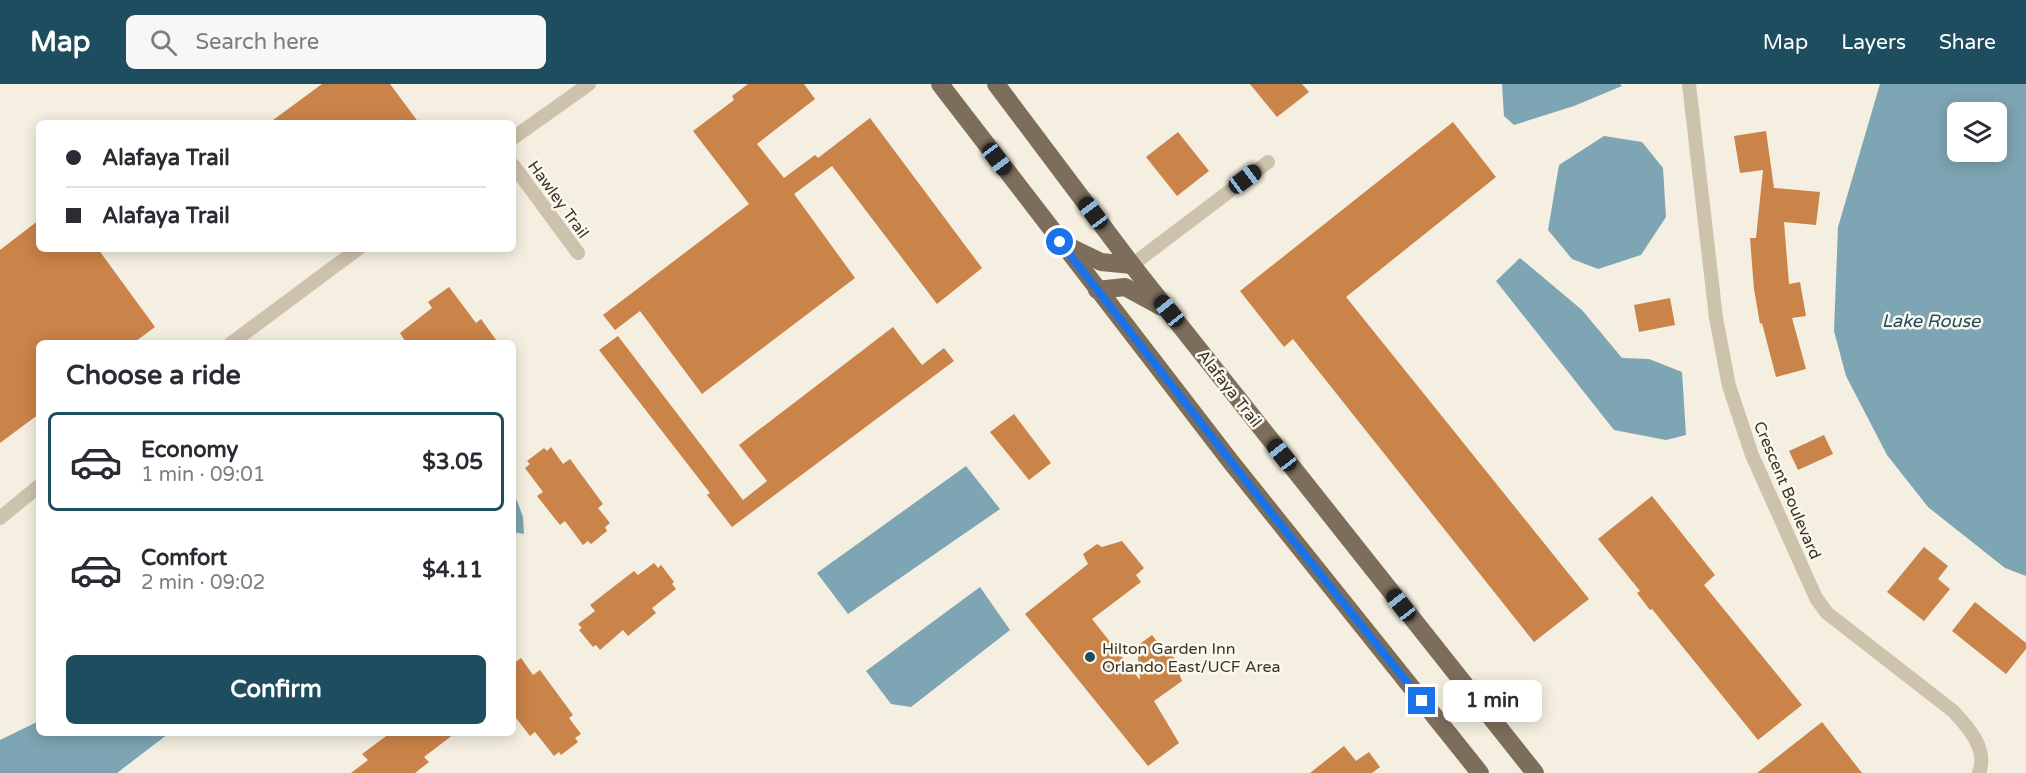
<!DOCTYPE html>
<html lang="en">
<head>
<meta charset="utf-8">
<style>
  body { margin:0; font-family:"Varela Round",sans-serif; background:#f7f7f7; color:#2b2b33; height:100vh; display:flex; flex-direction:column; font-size:22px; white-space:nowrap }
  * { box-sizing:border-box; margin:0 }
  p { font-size:20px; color:#7c7c81 }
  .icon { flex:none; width:33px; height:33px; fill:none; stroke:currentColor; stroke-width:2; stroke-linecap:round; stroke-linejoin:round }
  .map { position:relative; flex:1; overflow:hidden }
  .sheet { position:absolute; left:36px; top:256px; width:480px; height:396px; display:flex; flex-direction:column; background:#fff; border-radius:9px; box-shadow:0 3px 15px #0003 }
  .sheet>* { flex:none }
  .guide { position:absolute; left:36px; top:36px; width:480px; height:132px; border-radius:9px; box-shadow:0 3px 15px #0003; display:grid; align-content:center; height:132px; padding:0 30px; background:#fff }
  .controls { position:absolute; left:1947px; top:18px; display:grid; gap:12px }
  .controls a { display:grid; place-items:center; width:60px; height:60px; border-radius:9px; background:#fff; box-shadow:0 3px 15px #0003; font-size:30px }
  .end { position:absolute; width:27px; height:27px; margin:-14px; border:8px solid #1a73e8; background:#fff; box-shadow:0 0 0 3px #fff }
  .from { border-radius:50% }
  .bubble { position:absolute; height:42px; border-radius:9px; background:#fff; box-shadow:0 3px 15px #0003; font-size:20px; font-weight:700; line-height:42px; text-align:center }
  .car { position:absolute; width:18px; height:36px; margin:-18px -9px; border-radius:8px; box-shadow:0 0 4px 2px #0007; background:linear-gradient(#222 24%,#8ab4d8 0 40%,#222 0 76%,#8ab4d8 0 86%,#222 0) }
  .guide b { display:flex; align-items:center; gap:21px; height:57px; font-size:22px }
  .guide b+b { border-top:2px solid #e1e1e2 }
  .guide i { width:15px; height:15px; background:#2b2b33 }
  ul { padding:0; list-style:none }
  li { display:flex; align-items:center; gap:18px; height:99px; margin:0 12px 9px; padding:0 18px; border:3px solid transparent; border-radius:9px }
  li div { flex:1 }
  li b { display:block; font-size:22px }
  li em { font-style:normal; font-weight:700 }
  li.selected { border-color:#1e4d5f }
  li>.icon { width:54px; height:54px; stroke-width:1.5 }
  h2 { padding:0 30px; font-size:27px; line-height:72px }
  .action { display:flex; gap:12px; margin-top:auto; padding:12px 30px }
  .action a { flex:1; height:69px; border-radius:9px; background:#1e4d5f; color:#fff; font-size:24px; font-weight:700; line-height:69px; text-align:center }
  header { display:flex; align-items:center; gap:36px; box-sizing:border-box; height:84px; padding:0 30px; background:#1e4d5f; color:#fff }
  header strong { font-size:28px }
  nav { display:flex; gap:33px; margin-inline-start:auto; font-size:21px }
  .search { width:420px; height:54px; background:#f7f7f7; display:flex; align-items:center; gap:15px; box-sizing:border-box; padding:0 21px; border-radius:9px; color:#7c7c81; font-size:22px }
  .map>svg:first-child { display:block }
  .water { fill:#7ea5b3; fill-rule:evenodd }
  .building { fill:#ca8348 }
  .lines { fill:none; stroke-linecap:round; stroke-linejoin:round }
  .street { stroke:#cdc2ab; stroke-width:14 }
  .primary { stroke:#7d6e5b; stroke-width:18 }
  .route { stroke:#1a73e8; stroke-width:8 }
  .poi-dot { fill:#1e4d5f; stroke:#fbf8ed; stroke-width:2 }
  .labels { text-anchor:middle; stroke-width:5; stroke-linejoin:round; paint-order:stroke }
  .street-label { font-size:16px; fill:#3b332a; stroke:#fbf8ed }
  .poi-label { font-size:16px; fill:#3b332a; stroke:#fbf8ed; text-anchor:start }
  .water-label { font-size:18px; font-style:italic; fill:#1e4d5f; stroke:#fbf8ed }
</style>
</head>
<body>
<header>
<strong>Map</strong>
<div class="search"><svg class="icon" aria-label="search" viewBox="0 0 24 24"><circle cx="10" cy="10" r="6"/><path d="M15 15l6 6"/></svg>Search here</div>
<nav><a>Map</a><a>Layers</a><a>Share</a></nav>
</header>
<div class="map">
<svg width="2026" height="689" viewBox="0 0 2026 689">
  <rect width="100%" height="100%" fill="#f4efe0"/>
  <g class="water">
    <path d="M 1502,0 L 1620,0 L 1622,2 L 1574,22 L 1514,41 L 1504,32 Z"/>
    <path d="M 1880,0 L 2026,0 L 2026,492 L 2005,484 L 1928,423 L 1887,371 L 1846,292 L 1834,247 L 1838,143 ZM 1958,28 L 1996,28 L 1996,68 L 1958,68 Z"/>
    <path d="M 1604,52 L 1642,58 L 1663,84 L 1666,133 L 1641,171 L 1598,185 L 1572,175 L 1548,146 L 1559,81 Z"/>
    <path d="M 1520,174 L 1582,226 L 1622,274 L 1649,275 L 1682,288 L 1686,351 L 1666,356 L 1614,346 L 1496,197 Z"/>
    <path d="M 966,382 L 1000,425 L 848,530 L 817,489 Z"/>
    <path d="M 513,406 L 523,433 L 524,450 L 513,448 Z"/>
    <path d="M 980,503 L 1010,546 L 911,623 L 891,620 L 866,587 Z"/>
    <path d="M 39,637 L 39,650 L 168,650 L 117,689 L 0,689 L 0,656 Z"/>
  </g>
  <g class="building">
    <path d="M 322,0 L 390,0 L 419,39 L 269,39 Z"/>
    <path d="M 748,0 L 804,0 L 815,15 L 757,60 L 784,94 L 815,71 L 818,74 L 870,34 L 982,184 L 937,220 L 832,82 L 794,110 L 855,194 L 702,310 L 640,227 L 615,246 L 603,231 L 749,120 L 693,47 L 734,16 L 732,12 Z"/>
    <path d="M 1250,0 L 1302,0 L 1309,8 L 1277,33 Z"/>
    <path d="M 1453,38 L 1496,93 L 1346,213 L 1589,515 L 1534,558 L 1293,255 L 1284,263 L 1240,207 Z"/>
    <path d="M 1766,47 L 1774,104 L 1820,108 L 1816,141 L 1784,138 L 1789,200 L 1800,198 L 1806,232 L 1792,234 L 1806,285 L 1776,293 L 1762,239 L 1760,240 L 1754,205 L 1750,154 L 1756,154 L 1763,86 L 1740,89 L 1734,52 Z"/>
    <path d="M 1178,48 L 1209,87 L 1177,112 L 1146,73 Z"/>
    <path d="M 39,136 L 39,165 L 98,165 L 155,243 L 132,260 L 39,260 L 39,330 L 0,359 L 0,166 Z"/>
    <path d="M 449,203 L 476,239 L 481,235 L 499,260 L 407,260 L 400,249 L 432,224 L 428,218 Z"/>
    <path d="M 1670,214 L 1675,241 L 1639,248 L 1634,221 Z"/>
    <path d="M 893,243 L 922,281 L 944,264 L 954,277 L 732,443 L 707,411 L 710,409 L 599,266 L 618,252 L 743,416 L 767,397 L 739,361 Z"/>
    <path d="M 1014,330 L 1051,379 L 1029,396 L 990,348 Z"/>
    <path d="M 1824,351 L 1833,370 L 1798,386 L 1789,367 Z"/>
    <path d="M 551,363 L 563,380 L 570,375 L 603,420 L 598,424 L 610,439 L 605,443 L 607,447 L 591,460 L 588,457 L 583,461 L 565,437 L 560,441 L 537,412 L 543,408 L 525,384 L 530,380 L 527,377 L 544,364 L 547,367 Z"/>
    <path d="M 1652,412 L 1715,491 L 1704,501 L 1802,621 L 1758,656 L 1652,525 L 1650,526 L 1637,509 L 1640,507 L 1598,455 Z"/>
    <path d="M 1122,457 L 1144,484 L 1136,491 L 1141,498 L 1092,535 L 1140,596 L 1137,562 L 1152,551 L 1159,560 L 1163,558 L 1167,567 L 1183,582 L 1178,586 L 1182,597 L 1154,617 L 1179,659 L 1148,682 L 1025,530 L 1088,480 L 1083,470 L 1097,460 L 1102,463 Z"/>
    <path d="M 1924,463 L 1948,482 L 1938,495 L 1950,505 L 1924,537 L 1887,508 Z"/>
    <path d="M 654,479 L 658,484 L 661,481 L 674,498 L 672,500 L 676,505 L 652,524 L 656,529 L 628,552 L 623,546 L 600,566 L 596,561 L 593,563 L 579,546 L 582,544 L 578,540 L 595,527 L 590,521 L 634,487 L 638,491 Z"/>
    <path d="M 1975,518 L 2026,559 L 2026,565 L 2006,590 L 1952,547 Z"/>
    <path d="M 521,574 L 533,591 L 540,586 L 573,631 L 569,634 L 581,650 L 575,654 L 578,658 L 561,671 L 559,668 L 554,672 L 535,648 L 530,652 L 513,630 L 513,580 Z"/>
    <path d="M 1822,638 L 1862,689 L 1757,689 Z"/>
    <path d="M 389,650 L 454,650 L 424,673 L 429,678 L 415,689 L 351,689 L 368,676 L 362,670 Z"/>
    <path d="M 1344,662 L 1356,677 L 1369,668 L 1380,683 L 1372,689 L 1310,689 Z"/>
  </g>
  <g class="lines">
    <g class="street">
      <path d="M 1689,0 L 1716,234 L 1729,302 L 1752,371 L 1816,514 L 1827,529 L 1953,627 C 1969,644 1988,665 1979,689"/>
      <path d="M 513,54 L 589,0"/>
      <path d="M 513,81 L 578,169"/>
      <path d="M 1132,181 L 1268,78"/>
      <path d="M 230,260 L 358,165"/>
      <path d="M 0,434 L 39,402"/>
    </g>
    <g class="primary">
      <path d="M 940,0 L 1231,378 L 1480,689"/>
      <path d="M 996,0 L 1132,181 L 1535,689"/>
      <path d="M 1064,160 L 1101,178 L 1132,181"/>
      <path d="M 1097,206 L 1125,203 L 1162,223"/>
    </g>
  </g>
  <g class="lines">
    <path class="route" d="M 1060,158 L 1268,425 L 1422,617"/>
  </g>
  <circle class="poi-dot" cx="1090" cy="573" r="6"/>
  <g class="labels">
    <g class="street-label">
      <text transform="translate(559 115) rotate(54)" y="6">Hawley Trail</text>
      <text transform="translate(1230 304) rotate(52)" y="6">Alafaya Trail</text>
      <text transform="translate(1788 406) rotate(67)" y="6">Crescent Boulevard</text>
    </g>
    <g class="poi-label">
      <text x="1102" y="570">Hilton Garden Inn<tspan x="1102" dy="18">Orlando East/UCF Area</tspan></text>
    </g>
    <g class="water-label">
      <text x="1931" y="243">Lake Rouse</text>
    </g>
  </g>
</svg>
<div class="controls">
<a><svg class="icon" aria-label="layers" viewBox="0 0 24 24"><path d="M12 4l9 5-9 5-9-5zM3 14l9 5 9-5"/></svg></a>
</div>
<i class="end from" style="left:1060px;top:158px"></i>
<i class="end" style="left:1422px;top:617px"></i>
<div class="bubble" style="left:1443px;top:596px;width:99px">1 min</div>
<i class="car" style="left:997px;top:75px;rotate:143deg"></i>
<i class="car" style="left:1245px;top:95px;rotate:53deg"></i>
<i class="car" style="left:1093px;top:129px;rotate:323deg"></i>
<i class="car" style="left:1169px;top:227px;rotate:321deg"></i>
<i class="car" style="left:1282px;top:371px;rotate:322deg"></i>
<i class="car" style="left:1401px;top:521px;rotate:322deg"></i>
<div class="guide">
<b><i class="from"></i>Alafaya Trail</b>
<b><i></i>Alafaya Trail</b>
</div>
<section class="sheet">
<h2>Choose a ride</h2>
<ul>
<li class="selected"><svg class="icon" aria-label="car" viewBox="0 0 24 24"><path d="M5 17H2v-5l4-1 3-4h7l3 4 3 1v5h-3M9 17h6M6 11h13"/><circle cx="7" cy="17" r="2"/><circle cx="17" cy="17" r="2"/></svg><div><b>Economy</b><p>1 min · 09:01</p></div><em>$3.05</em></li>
<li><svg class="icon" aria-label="car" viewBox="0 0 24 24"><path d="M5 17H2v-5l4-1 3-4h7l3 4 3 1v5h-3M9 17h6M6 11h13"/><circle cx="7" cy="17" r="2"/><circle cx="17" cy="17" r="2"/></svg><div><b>Comfort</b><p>2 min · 09:02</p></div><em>$4.11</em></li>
</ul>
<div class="action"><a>Confirm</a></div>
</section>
</div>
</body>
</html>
